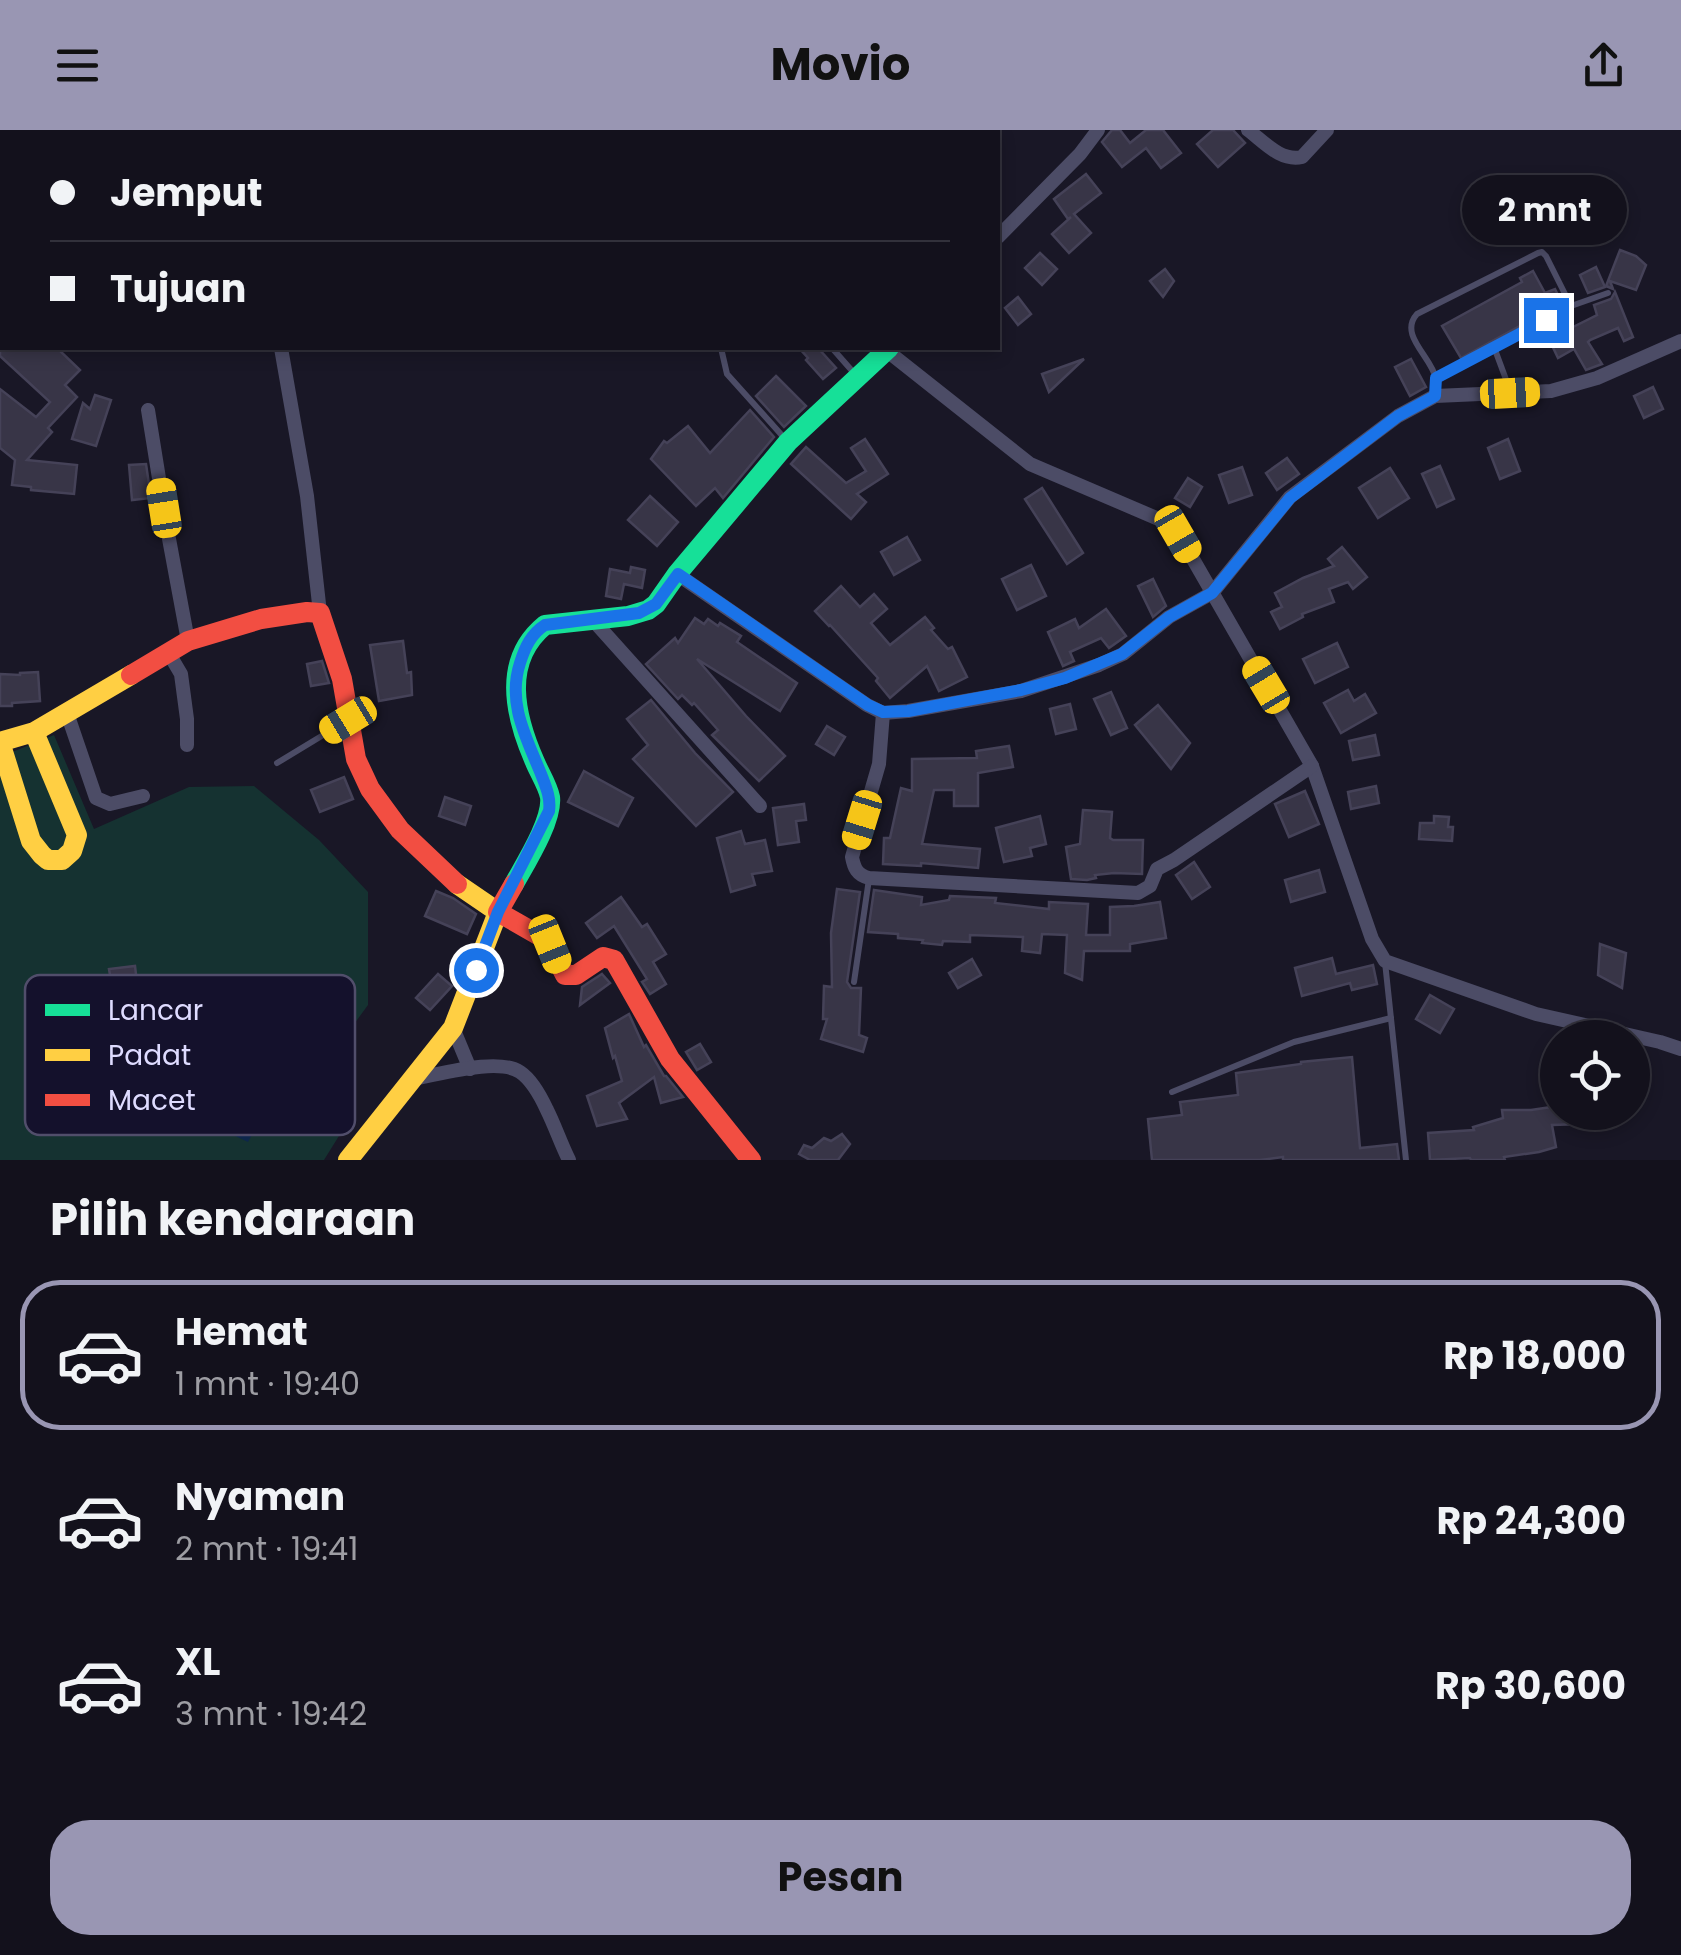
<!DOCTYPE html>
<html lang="id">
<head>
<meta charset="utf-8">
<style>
  body { margin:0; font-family:Poppins,sans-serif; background:#1c1a25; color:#f1f3f6; height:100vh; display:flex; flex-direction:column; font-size:38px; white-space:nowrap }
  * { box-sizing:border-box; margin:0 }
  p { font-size:32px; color:#9d9da3 }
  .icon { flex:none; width:55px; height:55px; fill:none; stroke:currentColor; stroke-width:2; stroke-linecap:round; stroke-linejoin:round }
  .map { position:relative; height:1030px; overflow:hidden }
  .sheet { display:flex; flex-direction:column; background:#13111c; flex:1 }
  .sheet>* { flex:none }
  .guide { position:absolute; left:0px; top:0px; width:1000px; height:220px; box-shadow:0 5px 15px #0003,0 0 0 2px #32313b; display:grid; align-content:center; height:220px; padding:0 50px; background:#13111c }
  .tools { position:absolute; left:1540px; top:890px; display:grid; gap:20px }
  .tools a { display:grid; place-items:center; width:110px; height:110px; border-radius:50%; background:#13111c; box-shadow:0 5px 15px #0003,0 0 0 2px #32313b; font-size:50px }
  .end { position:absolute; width:45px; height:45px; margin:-22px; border:12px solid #1a73e8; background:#fff; box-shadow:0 0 0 5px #fff }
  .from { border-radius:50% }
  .bubble { position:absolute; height:70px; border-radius:35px; background:#13111c; box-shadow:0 5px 15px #0003,0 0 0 2px #32313b; font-size:32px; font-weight:700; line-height:70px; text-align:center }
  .car { position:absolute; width:30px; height:60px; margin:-30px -15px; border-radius:12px; box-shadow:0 0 8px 2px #0007; background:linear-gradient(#f5c518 24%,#345 0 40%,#f5c518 0 76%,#345 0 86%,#f5c518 0) }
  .guide b { display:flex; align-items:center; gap:35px; height:95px; font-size:38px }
  .guide b+b { border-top:2px solid #32313b }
  .guide i { width:25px; height:25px; background:#f1f3f6 }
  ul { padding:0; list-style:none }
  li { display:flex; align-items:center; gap:30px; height:150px; margin:0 20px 15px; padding:0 30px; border:5px solid transparent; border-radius:40px }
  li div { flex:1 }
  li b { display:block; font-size:38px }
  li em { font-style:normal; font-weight:700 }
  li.selected { border-color:#9996b3 }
  li>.icon { width:90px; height:90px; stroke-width:1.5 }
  h2 { padding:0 50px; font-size:45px; line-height:120px }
  .action { display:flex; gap:20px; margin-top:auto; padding:20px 50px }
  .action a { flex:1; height:115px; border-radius:40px; background:#9996b3; color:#111; font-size:40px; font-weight:700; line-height:115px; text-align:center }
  header { display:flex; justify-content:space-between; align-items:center; height:130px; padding:0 50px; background:#9996b3; color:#111; font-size:45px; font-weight:700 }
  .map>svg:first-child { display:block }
  .green { fill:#153231 }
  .water { fill:#0d264b }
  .building { fill:#383547; stroke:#454258; stroke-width:2.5 }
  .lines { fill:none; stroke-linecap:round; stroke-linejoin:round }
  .lane { stroke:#4c4c66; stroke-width:6 }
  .street { stroke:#4c4c66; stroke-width:14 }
  .fast { stroke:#16e098; stroke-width:20 }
  .slow { stroke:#ffcf43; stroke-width:20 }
  .jam { stroke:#f24e42; stroke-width:20 }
  .route { stroke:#1a73e8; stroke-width:12 }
  .key { fill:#14112c; stroke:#514e6b; stroke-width:2.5 }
  .key-label { font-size:28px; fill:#dedbff }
</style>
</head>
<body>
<header><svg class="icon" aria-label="menu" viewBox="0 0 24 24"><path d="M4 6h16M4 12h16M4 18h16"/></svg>Movio<svg class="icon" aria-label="share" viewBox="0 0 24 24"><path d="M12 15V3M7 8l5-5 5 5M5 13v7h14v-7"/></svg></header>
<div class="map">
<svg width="1681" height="1030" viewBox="0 0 1681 1030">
  <rect width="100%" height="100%" fill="#191726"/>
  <path class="green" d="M 54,605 L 94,699 L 189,657 L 254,656 L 319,710 L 368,762 L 368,875 L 311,953 L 352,985 L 324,1030 L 0,1030 L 0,627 Z"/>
  <path class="water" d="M 215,969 L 259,991 L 248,1012 L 204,991 Z"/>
  <g class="building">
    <path d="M 1112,0 L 1120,0 L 1130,13 L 1146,0 L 1163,0 L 1181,23 L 1161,38 L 1146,18 L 1122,37 L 1102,12 Z"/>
    <path d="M 1213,0 L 1233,0 L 1245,13 L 1218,37 L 1197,14 Z"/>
    <path d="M 1086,44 L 1101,63 L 1074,84 L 1091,103 L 1069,123 L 1052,104 L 1071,87 L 1068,89 L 1054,69 Z"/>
    <path d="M 1620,120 L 1636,126 L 1646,135 L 1636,160 L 1610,151 L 1613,159 L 1606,156 Z"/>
    <path d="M 1040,123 L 1057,139 L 1042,155 L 1025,138 Z"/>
    <path d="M 1596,137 L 1605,157 L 1588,163 L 1580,145 Z"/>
    <path d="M 1165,139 L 1174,151 L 1163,167 L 1150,151 Z"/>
    <path d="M 1533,141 L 1545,163 L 1555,159 L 1562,173 L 1461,228 L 1442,196 L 1522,152 L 1520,148 Z"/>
    <path d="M 1615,162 L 1633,207 L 1624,211 L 1618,198 L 1590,210 L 1588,212 L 1602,234 L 1586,240 L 1574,219 L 1558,228 L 1549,209 L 1597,185 L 1594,175 L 1611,169 Z"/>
    <path d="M 1018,167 L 1031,184 L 1018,195 L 1005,178 Z"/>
    <path d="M 0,218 L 57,218 L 80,240 L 65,255 L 77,267 L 48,298 L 52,302 L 27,330 L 77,335 L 74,364 L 31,360 L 31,357 L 12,355 L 15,330 L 0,318 L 0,259 L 36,287 L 50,272 L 0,226 Z"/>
    <path d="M 799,218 L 818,218 L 836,238 L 823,249 L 806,230 L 808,228 Z"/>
    <path d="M 1084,229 L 1049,262 L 1042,244 Z"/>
    <path d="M 1411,229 L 1426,257 L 1410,266 L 1395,237 Z"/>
    <path d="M 776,246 L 806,276 L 784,297 L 756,266 Z"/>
    <path d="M 1653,257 L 1663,279 L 1644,288 L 1634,266 Z"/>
    <path d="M 95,265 L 111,270 L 96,316 L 72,309 L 83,273 L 90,279 Z"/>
    <path d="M 750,280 L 774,307 L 723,368 L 715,358 L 696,376 L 651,329 L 664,311 L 667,313 L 688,296 L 710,323 Z"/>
    <path d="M 865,309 L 888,344 L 857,364 L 866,372 L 851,389 L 791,334 L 806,317 L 846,353 L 866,341 L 851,318 Z"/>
    <path d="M 1508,309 L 1520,341 L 1500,349 L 1488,318 Z"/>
    <path d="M 1287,328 L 1299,344 L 1277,360 L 1266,343 Z"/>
    <path d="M 146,334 L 151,368 L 132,370 L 129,335 Z"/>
    <path d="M 1440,336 L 1454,369 L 1437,377 L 1422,344 Z"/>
    <path d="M 1242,337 L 1252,365 L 1229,373 L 1219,345 Z"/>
    <path d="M 1390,338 L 1409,368 L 1378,388 L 1359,358 Z"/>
    <path d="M 1188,348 L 1202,357 L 1190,377 L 1175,368 Z"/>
    <path d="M 1042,358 L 1083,423 L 1067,434 L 1025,369 Z"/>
    <path d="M 650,366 L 678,392 L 657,416 L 628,390 Z"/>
    <path d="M 907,407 L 920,430 L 894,445 L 881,422 Z"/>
    <path d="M 1342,417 L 1367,447 L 1353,459 L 1348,452 L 1329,459 L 1334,472 L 1302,484 L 1303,487 L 1280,499 L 1271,482 L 1282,477 L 1275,463 L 1303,448 L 1334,436 L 1328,429 Z"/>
    <path d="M 1031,435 L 1046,466 L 1017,480 L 1002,449 Z"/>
    <path d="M 631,437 L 645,440 L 642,458 L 624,454 L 621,469 L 606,466 L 610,439 L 630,443 Z"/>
    <path d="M 1153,449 L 1166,476 L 1153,487 L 1138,456 Z"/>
    <path d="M 841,456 L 860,477 L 874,464 L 887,479 L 871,493 L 890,515 L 925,487 L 934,498 L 931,500 L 948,519 L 952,517 L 967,547 L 939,561 L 927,536 L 890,568 L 876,551 L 878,548 L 830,495 L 829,496 L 815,481 Z"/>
    <path d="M 1106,479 L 1126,506 L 1109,518 L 1101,508 L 1070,522 L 1074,531 L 1063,536 L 1048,502 L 1075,489 L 1079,498 Z"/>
    <path d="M 695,488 L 704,494 L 708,489 L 718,496 L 720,493 L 741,506 L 737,512 L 797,553 L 780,581 L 697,529 L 746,586 L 785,626 L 759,651 L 712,605 L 718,600 L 694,573 L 692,575 L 682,565 L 678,569 L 646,534 L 675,508 L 678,513 Z"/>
    <path d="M 403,511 L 407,543 L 411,542 L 412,565 L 379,571 L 370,515 Z"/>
    <path d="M 1337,513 L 1348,537 L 1315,553 L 1303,529 Z"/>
    <path d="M 322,531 L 329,553 L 311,556 L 307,534 Z"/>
    <path d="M 38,542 L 40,571 L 12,573 L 12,576 L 0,576 L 0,544 L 20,545 L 20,543 Z"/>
    <path d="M 1348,560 L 1354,571 L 1365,564 L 1376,583 L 1341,603 L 1324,573 Z"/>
    <path d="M 1111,562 L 1127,598 L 1111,605 L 1094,569 Z"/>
    <path d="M 651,570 L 695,623 L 733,662 L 696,696 L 633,629 L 648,615 L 627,589 Z"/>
    <path d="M 1070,574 L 1076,599 L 1056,604 L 1050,579 Z"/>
    <path d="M 1158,575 L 1190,613 L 1171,639 L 1135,595 Z"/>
    <path d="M 827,596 L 845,607 L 834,625 L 816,614 Z"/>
    <path d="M 1375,605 L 1379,625 L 1353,630 L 1349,611 Z"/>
    <path d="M 1009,616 L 1013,637 L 978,643 L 978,676 L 954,676 L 954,660 L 934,660 L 922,714 L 980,719 L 978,738 L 921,733 L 921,736 L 883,734 L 884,708 L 890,708 L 901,658 L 912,661 L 912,629 L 977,628 L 976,621 Z"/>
    <path d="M 584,641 L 633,668 L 618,696 L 568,672 Z"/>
    <path d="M 344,647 L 353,669 L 320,682 L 311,660 Z"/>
    <path d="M 1376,656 L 1379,673 L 1351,679 L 1348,662 Z"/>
    <path d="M 1305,661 L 1319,694 L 1289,707 L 1275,674 Z"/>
    <path d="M 445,667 L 471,676 L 465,695 L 439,686 Z"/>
    <path d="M 804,674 L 806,690 L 796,691 L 799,712 L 778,715 L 773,678 Z"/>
    <path d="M 1083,680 L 1112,682 L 1110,708 L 1113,710 L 1143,710 L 1142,744 L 1114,743 L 1095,745 L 1096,748 L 1087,750 L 1071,749 L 1066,717 L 1080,714 Z"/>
    <path d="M 1040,686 L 1046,714 L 1030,718 L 1032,726 L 1004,732 L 996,698 Z"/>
    <path d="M 1434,686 L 1449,687 L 1448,697 L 1453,697 L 1452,711 L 1419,709 L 1420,693 L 1434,693 Z"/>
    <path d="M 741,701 L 745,714 L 765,710 L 772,741 L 752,744 L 755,755 L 731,762 L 717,708 Z"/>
    <path d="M 1194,732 L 1210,757 L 1192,769 L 1176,745 Z"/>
    <path d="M 1319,740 L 1325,762 L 1291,772 L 1285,750 Z"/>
    <path d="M 837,759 L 860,762 L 847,852 L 851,858 L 861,858 L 859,905 L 867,908 L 863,922 L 821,909 L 827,889 L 823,889 L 824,856 L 832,857 L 831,803 Z"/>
    <path d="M 874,760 L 922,767 L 921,775 L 949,770 L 950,766 L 996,768 L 995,773 L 1049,779 L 1049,772 L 1088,774 L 1086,805 L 1110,805 L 1110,777 L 1134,776 L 1160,772 L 1166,808 L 1130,814 L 1130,821 L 1084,821 L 1082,850 L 1065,843 L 1067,805 L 1042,804 L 1040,823 L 1022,821 L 1023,807 L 970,805 L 970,812 L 943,811 L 942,815 L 922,813 L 923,810 L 898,808 L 898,804 L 868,802 Z"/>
    <path d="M 436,761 L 453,768 L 476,784 L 467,804 L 425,786 Z"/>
    <path d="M 621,767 L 642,797 L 647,794 L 666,824 L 653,832 L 666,854 L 650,864 L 642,852 L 647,849 L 614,796 L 597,808 L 586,793 Z"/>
    <path d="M 1600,814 L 1626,823 L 1622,858 L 1598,845 Z"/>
    <path d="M 1332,828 L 1336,844 L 1373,835 L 1377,854 L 1352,860 L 1350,853 L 1302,866 L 1295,838 Z"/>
    <path d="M 972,829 L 981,845 L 958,858 L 949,843 Z"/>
    <path d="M 135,836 L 137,853 L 112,857 L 109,839 Z"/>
    <path d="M 438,844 L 452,856 L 430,880 L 416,868 Z"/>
    <path d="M 602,844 L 610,853 L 580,875 L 582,857 Z"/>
    <path d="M 1430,865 L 1454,879 L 1440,903 L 1416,889 Z"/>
    <path d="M 629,884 L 644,917 L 646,915 L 664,946 L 666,946 L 683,967 L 661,973 L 654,947 L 619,973 L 627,989 L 597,996 L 587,966 L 622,951 L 615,926 L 613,928 L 605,898 Z"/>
    <path d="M 700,914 L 711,932 L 697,940 L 686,922 Z"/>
    <path d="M 1352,927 L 1360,1018 L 1397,1014 L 1399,1030 L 1283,1030 L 1283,1027 L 1260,1030 L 1152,1030 L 1148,989 L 1182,985 L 1180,972 L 1238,965 L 1236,943 L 1301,934 L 1301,932 Z"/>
    <path d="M 1558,976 L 1558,982 L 1582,982 L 1582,994 L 1552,995 L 1556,1017 L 1539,1022 L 1504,1027 L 1505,1030 L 1471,1030 L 1470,1028 L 1430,1030 L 1428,1003 L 1474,1000 L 1473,997 L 1503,988 L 1502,980 L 1531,980 Z"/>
    <path d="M 842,1004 L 850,1014 L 838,1030 L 810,1030 L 799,1024 L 804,1015 L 812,1018 L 824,1008 L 831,1011 Z"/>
  </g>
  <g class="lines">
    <g class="lane">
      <path d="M 588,0 L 589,2"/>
      <path d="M 739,0 L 741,2"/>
      <path d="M 817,0 L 821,2"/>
      <path d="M 1494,217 L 1511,263"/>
      <path d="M 721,218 L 727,244 L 787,311"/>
      <path d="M 832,218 L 854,243"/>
      <path d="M 1436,249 L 1571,176 L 1608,163"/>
      <path d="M 1435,265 C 1436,260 1437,254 1436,249 C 1432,227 1398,205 1417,184 L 1538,123 L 1542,122 L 1546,126 L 1571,176"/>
      <path d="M 277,633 L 343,593"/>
      <path d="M 1385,832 L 1406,1030"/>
      <path d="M 854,852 L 869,749"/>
      <path d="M 1172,962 L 1294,912 L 1391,888"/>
    </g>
    <g class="street">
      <path d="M 208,0 L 209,2"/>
      <path d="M 1248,0 C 1264,12 1281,32 1302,27 L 1327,0"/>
      <path d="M 998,107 L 1080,24 L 1098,0"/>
      <path d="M 281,218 L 307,366 L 320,483"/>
      <path d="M 886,220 L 1030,334 L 1161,390 L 1178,403 L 1312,636 L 1372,809 L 1385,831 L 1536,884 L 1660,912 L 1681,919"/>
      <path d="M 148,280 L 167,398 L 188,511"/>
      <path d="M 677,444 L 867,575 L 883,583 L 908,581 L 1021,561 L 1099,535 L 1123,524 L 1169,487 L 1212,463 L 1290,367 L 1398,286 L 1435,266 L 1551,261 L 1597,248 L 1681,211"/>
      <path d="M 593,490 L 760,676"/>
      <path d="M 168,522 L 181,544 L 187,589 L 187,615"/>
      <path d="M 67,583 L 96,668 L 110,674 L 143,666"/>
      <path d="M 883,583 L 879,634 L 852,727 C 854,738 857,745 869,748 L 1138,763 L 1150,756 L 1157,739 L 1174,730 L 1312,636"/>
      <path d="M 453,898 L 470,939"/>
      <path d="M 412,949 C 438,945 498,927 520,942 C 532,950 541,967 547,980 C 555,996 561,1014 569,1030"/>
    </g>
    <path class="fast" d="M 514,754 C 525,734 553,690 550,667 C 548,656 539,642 535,632 C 515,587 501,531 545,495 L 628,486 L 648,480 L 656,474 L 677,444 L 788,312 L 889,218"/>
    <g class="slow">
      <path d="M 34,602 L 77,705 L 72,721 L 62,730 L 48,730 L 42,725 L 31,711 L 0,612 L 34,602 L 131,545"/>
      <path d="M 348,1030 L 453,898 L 498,782 L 457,754"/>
    </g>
    <g class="jam">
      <path d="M 131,545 L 188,511 L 261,489 L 307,482 L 320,483 L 342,549 L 356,629 L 370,659 L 400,700 L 457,754"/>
      <path d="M 514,754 L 498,782 L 547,810 L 565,845 L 576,845 L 603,827 L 614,830 L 670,929 L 751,1030"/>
    </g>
  </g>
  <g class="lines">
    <path class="route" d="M 476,840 L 498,782 L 549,681 C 551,668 546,657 541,644 C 526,607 507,573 520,533 C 525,517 531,504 545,495 L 639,483 L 656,474 L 678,444 L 868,575 L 883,582 L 908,581 L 1021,560 L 1065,548 L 1122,524 L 1169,487 L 1212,463 L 1290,368 L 1398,286 L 1435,266 L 1436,248 L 1546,190"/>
  </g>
  <rect x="25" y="845" width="330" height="160" rx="15" class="key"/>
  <rect x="45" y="874" width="45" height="12" fill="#16e098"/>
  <rect x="45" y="919" width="45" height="12" fill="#ffcf43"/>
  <rect x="45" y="964" width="45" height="12" fill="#f24e42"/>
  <g class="key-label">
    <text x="108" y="890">Lancar</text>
    <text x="108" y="935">Padat</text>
    <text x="108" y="980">Macet</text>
  </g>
</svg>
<div class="tools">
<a><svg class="icon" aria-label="locate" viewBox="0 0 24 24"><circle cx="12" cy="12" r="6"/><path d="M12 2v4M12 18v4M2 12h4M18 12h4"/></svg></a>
</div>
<i class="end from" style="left:476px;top:840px"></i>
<i class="end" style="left:1546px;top:190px"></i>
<div class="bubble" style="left:1462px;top:45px;width:165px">2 mnt</div>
<i class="car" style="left:1510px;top:263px;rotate:87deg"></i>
<i class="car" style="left:164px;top:378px;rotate:351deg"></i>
<i class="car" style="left:1178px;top:404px;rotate:150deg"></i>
<i class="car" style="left:1266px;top:555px;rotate:329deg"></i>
<i class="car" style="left:348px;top:590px;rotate:239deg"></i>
<i class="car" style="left:862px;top:690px;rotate:197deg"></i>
<i class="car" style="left:550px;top:814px;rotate:158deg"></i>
<div class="guide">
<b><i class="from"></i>Jemput</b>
<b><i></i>Tujuan</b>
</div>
</div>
<section class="sheet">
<h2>Pilih kendaraan</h2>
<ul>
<li class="selected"><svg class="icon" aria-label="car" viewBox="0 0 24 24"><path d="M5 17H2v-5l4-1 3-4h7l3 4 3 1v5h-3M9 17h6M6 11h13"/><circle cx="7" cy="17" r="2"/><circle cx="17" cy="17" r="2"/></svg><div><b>Hemat</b><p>1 mnt · 19:40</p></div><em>Rp 18,000</em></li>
<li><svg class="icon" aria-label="car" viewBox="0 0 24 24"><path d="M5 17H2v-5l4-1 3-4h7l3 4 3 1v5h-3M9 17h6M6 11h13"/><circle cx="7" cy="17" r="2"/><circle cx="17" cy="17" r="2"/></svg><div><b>Nyaman</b><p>2 mnt · 19:41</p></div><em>Rp 24,300</em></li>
<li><svg class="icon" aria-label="car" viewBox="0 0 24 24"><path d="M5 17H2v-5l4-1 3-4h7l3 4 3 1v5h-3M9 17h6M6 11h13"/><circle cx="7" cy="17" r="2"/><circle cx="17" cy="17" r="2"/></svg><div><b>XL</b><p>3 mnt · 19:42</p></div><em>Rp 30,600</em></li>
</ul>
<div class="action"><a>Pesan</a></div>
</section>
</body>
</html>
